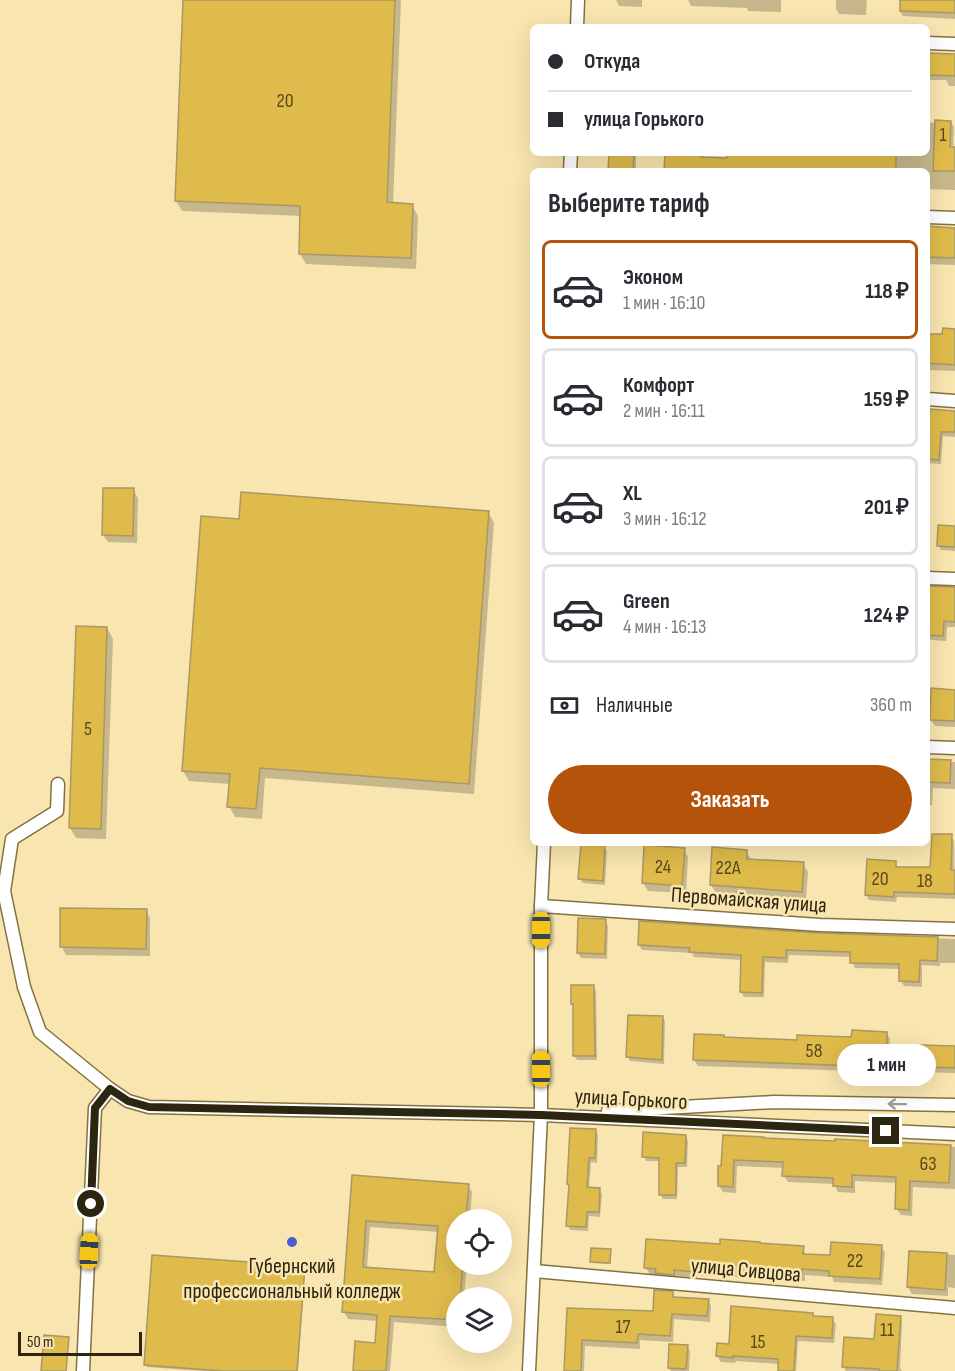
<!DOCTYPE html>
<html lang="ru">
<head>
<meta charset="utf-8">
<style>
  body { margin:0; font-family:"Sofia Sans Condensed",sans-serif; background:#f7f7f7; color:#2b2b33; height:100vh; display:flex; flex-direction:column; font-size:22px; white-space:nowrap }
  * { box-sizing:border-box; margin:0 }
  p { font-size:20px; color:#7c7c81 }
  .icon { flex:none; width:33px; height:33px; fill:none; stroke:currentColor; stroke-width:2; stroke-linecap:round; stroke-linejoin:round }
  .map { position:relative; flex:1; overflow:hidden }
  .sheet { position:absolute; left:530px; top:168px; width:400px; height:678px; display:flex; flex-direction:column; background:#fff; border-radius:9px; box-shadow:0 6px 24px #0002 }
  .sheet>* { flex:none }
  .banner { position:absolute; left:530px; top:24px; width:400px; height:132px; border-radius:9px; box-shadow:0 6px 24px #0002; display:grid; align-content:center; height:132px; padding:0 18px; background:#fff }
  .controls { position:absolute; left:446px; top:1209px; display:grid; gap:12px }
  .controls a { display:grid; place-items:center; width:66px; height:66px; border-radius:50%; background:#fff; box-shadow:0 6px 24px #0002; font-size:30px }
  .scale { position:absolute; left:18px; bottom:15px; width:124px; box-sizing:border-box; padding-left:6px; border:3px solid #2c2510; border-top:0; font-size:16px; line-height:21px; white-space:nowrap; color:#2c2510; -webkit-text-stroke:4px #f8e5af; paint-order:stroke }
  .end { position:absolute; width:27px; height:27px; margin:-14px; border:8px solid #2c2510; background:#fff; box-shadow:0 0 0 3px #fff }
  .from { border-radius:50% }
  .bubble { position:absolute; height:42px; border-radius:21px; background:#fff; box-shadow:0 6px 24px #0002; font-size:20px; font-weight:700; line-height:42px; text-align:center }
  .car { position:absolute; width:18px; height:36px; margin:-18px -9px; border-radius:8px; box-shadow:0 0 4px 2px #0007; background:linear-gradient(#f5c518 24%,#345 0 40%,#f5c518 0 76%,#345 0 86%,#f5c518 0) }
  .banner b { display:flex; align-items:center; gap:21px; height:57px; font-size:22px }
  .banner b+b { border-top:2px solid #e1e1e2 }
  .banner i { width:15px; height:15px; background:#2b2b33 }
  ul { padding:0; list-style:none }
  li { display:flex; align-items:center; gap:18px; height:99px; margin:0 12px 9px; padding:0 6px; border:3px solid #e1e1e2; border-radius:9px }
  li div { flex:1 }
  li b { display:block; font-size:22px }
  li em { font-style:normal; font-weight:700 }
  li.current { border-color:#b45309 }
  li>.icon { width:54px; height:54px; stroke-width:1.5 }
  h2 { padding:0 18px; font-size:27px; line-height:72px }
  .pay { display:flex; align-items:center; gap:15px; height:66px; padding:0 18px; font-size:22px }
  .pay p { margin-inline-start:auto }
  .action { display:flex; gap:12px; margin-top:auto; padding:12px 18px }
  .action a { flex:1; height:69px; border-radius:36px; background:#b45309; color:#fff; font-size:24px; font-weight:700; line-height:69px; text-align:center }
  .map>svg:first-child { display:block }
  .shadow { fill:#0003; fill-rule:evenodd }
  .building { fill:#dfbb4b; stroke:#aa9764; stroke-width:1.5; fill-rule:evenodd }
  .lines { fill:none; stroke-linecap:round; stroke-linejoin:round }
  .minor-casing { stroke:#847240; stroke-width:15 }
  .minor { stroke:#fff; stroke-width:12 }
  .oneway { stroke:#a09d93 }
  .route { stroke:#2c2510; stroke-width:8 }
  .poi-dot { fill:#485fd3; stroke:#f8e5af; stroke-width:2 }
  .labels { text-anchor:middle; stroke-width:5; stroke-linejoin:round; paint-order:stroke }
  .number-label { font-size:20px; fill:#594a1f }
  .street-label { font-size:22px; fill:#2c2510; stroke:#f8e5af }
  .poi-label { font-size:22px; fill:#2c2510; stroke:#f8e5af }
</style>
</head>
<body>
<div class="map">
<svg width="955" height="1371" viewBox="0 0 955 1371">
  <rect width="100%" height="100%" fill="#f8e5af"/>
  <g class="shadow">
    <path d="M 185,0 L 401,0 L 393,204 L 412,205 L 418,216 L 416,269 L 306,264 L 300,254 L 302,216 L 182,211 L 176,201 Z"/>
    <path d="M 616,0 L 642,0 L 642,7 L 619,6 Z"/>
    <path d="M 688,0 L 781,0 L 781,12 L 748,11 L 747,8 L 691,6 Z"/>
    <path d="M 836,0 L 867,0 L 866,15 L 839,14 L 836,9 Z"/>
    <path d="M 900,0 L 955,0 L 955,19 L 903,16 L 900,11 Z"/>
    <path d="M 927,53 L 930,55 L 955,56 L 955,86 L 949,86 L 946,80 L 927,80 Z"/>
    <path d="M 951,122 L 954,127 L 953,147 L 955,147 L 955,190 L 927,189 L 927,171 L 666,171 L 667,153 L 704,153 L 704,159 L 729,160 L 729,153 L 927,153 L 927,123 Z"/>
    <path d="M 611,153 L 636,153 L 636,171 L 610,171 Z"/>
    <path d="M 927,228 L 955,229 L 955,265 L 927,264 Z"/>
    <path d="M 955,331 L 955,371 L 927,370 L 927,335 L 944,336 Z"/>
    <path d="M 955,412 L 955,437 L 943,436 L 941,464 L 927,463 L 927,431 L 930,431 Z"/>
    <path d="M 133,490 L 138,498 L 137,543 L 108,542 L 103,535 Z"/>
    <path d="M 488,512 L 494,523 L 474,794 L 265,778 L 262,819 L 235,817 L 229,806 L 230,784 L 189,781 L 183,771 L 240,521 Z"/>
    <path d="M 954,518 L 955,551 L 941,550 L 938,545 L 954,528 Z"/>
    <path d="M 927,588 L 955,589 L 955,627 L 947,627 L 946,641 L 931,640 L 928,635 Z"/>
    <path d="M 107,628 L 113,639 L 106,839 L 76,838 L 70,828 Z"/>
    <path d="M 955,691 L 955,727 L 935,726 L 931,720 Z"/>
    <path d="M 927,761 L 955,762 L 955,789 L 933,788 L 932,805 L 927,805 Z"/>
    <path d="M 951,836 L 954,841 L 955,899 L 897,897 L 896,902 L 869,900 L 866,895 L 895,863 L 898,868 L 932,869 Z"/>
    <path d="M 582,843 L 605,843 L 604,847 L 607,852 L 605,885 L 583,883 L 580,879 Z"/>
    <path d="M 645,847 L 684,849 L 688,857 L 686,893 L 648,891 L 643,883 Z"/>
    <path d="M 746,851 L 751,860 L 803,864 L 808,872 L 806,899 L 716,893 L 711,885 Z"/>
    <path d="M 146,911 L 150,918 L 150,956 L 66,955 L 62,947 Z"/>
    <path d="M 605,921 L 608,926 L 607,959 L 581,958 L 578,953 Z"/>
    <path d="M 819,935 L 955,939 L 955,963 L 940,963 L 940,966 L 922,965 L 922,987 L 904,986 L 901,981 L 901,969 L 855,968 L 852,962 L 852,957 L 789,955 L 788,963 L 765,962 L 764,997 L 744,997 L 741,992 L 742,960 L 694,957 L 692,953 L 642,950 L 639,945 Z"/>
    <path d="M 572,986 L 593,986 L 596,991 L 597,1060 L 577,1060 L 574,1055 L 575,1008 L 572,1004 Z"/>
    <path d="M 663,1017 L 665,1022 L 664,1064 L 630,1061 L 628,1057 Z"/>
    <path d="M 887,1033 L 890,1039 L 889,1047 L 955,1048 L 955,1073 L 888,1071 L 888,1072 L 698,1066 L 694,1060 L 695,1035 L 725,1039 L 798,1042 L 853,1039 Z"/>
    <path d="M 596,1131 L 598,1135 L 597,1163 L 591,1162 L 589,1189 L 599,1189 L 602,1194 L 600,1217 L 589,1216 L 588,1231 L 570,1230 L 568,1225 Z"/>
    <path d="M 686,1136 L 688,1141 L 687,1167 L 678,1167 L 677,1199 L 663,1199 L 661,1195 L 660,1161 L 646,1161 L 644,1156 Z"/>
    <path d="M 724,1136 L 836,1143 L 836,1141 L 955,1147 L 955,1189 L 913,1187 L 912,1216 L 901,1215 L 897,1209 L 898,1183 L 855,1181 L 855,1193 L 838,1192 L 834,1184 L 788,1182 L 784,1176 L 784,1168 L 737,1166 L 736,1193 L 723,1192 L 719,1186 L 723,1167 Z"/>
    <path d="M 353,1177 L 468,1185 L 472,1192 L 470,1220 L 456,1220 L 456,1264 L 467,1264 L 464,1298 L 456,1298 L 456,1327 L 394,1322 L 390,1371 L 354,1371 L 377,1344 L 378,1321 L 348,1319 L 344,1312 ZM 370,1227 L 439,1232 L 436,1274 L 367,1268 Z"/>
    <path d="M 721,1245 L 803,1248 L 806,1255 L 832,1257 L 881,1246 L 885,1253 L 882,1285 L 834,1282 L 832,1277 L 805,1275 L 805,1281 L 697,1275 L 697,1278 L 677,1276 L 677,1281 L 661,1280 L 658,1275 L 650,1275 L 646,1268 Z"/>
    <path d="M 610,1251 L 611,1264 L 593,1263 L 592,1261 Z"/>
    <path d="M 910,1252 L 955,1255 L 955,1288 L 948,1287 L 948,1296 L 912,1294 L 908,1287 Z"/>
    <path d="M 304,1268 L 305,1269 L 298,1371 L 203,1371 L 147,1367 L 146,1365 Z"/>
    <path d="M 672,1293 L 675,1298 L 708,1300 L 711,1306 L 710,1322 L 674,1319 L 673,1342 L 640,1340 L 640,1349 L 585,1346 L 584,1371 L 565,1371 L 569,1309 L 655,1313 Z"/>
    <path d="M 812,1314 L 814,1317 L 832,1319 L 836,1324 L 834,1343 L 798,1341 L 796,1371 L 779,1371 L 779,1364 L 736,1361 L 735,1363 L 721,1362 L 717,1356 Z"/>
    <path d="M 900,1317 L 902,1322 L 900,1368 L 902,1371 L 846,1371 L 843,1366 L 876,1341 Z"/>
    <path d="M 687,1346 L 690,1351 L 689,1371 L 671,1371 L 669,1368 Z"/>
  </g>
  <g class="building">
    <path d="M 183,0 L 395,0 L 387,202 L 413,204 L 411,258 L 299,254 L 300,206 L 175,201 Z"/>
    <path d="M 900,0 L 955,0 L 955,13 L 900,11 Z"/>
    <path d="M 927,53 L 955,54 L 955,76 L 927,75 Z"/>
    <path d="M 935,120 L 951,121 L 950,147 L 955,147 L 955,171 L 933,171 Z"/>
    <path d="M 609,153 L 634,153 L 633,171 L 608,171 Z"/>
    <path d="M 665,153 L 701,153 L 701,157 L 727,158 L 727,153 L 896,153 L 896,171 L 664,171 Z"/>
    <path d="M 927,226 L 955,228 L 955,258 L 927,257 Z"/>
    <path d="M 943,328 L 955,329 L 955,365 L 927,363 L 927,334 L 942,334 Z"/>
    <path d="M 930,409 L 955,411 L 955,432 L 941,432 L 939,460 L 927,459 Z"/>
    <path d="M 103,488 L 134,488 L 133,536 L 102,535 Z"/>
    <path d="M 241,492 L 489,511 L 469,784 L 260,768 L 256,809 L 227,807 L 230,774 L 182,771 L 201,516 L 239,519 Z"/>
    <path d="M 938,525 L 955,526 L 955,547 L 937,546 Z"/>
    <path d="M 927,586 L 955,587 L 955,622 L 944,621 L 943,636 L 927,635 Z"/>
    <path d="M 76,626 L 107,627 L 101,829 L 69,828 Z"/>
    <path d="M 931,688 L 955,690 L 955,721 L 930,720 Z"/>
    <path d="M 927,759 L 951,760 L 950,783 L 927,782 Z"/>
    <path d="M 932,834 L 952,834 L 951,870 L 955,870 L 955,894 L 894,892 L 894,897 L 865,895 L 867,859 L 896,861 L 896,867 L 930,867 Z"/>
    <path d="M 581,844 L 605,846 L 603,881 L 578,879 Z"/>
    <path d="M 644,845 L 685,848 L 682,886 L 642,883 Z"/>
    <path d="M 712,847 L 747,850 L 747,859 L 804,862 L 802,892 L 710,885 Z"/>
    <path d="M 60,908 L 147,909 L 146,949 L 60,947 Z"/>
    <path d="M 578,918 L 606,919 L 605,954 L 577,953 Z"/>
    <path d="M 639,921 L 819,933 L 938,937 L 937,961 L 920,960 L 919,982 L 899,981 L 899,964 L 850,963 L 850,952 L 786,950 L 786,958 L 763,957 L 762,993 L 740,992 L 741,955 L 689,952 L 690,948 L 638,945 Z"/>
    <path d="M 571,985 L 594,985 L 595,1056 L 573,1056 L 573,1004 L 571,1004 Z"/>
    <path d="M 628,1015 L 663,1016 L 662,1060 L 626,1057 Z"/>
    <path d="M 852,1030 L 887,1032 L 887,1046 L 921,1047 L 921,1045 L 955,1046 L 955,1068 L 886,1066 L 886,1067 L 693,1060 L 694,1034 L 724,1035 L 724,1037 L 797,1040 L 797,1035 L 851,1037 Z"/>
    <path d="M 570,1128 L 596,1129 L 595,1158 L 589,1158 L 587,1187 L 600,1188 L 599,1212 L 587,1212 L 586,1227 L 566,1226 L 569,1185 L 567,1184 Z"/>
    <path d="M 643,1132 L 686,1135 L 685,1163 L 676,1163 L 676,1195 L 659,1195 L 659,1158 L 642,1157 Z"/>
    <path d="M 723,1135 L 764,1137 L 764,1138 L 835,1141 L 835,1139 L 951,1145 L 949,1183 L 910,1181 L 909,1210 L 895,1209 L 896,1177 L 852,1175 L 852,1187 L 833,1186 L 833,1178 L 782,1176 L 783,1162 L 734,1160 L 733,1187 L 718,1186 L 718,1166 L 721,1166 Z"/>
    <path d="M 352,1175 L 469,1184 L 466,1220 L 456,1220 L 456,1264 L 463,1264 L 460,1298 L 456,1298 L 456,1320 L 390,1316 L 386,1371 L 353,1371 L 355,1341 L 375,1343 L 377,1315 L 342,1312 ZM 366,1221 L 438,1226 L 434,1272 L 363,1267 Z"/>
    <path d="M 646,1239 L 720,1244 L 720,1239 L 760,1242 L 760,1243 L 804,1246 L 803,1254 L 830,1255 L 831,1242 L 882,1245 L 880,1279 L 829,1276 L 829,1271 L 802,1269 L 802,1274 L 694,1269 L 694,1272 L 674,1270 L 674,1275 L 655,1273 L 656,1269 L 644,1268 Z"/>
    <path d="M 591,1248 L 611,1249 L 610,1263 L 590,1262 Z"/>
    <path d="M 909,1251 L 947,1253 L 945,1290 L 907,1287 Z"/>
    <path d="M 152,1255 L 305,1266 L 297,1371 L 222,1371 L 144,1365 Z"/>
    <path d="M 654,1290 L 673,1291 L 673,1297 L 709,1299 L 707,1316 L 672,1314 L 670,1336 L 638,1334 L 637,1343 L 582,1340 L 581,1371 L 564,1371 L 567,1308 L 653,1311 Z"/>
    <path d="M 731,1306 L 813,1313 L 813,1316 L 833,1317 L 832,1338 L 796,1336 L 794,1371 L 778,1371 L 778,1359 L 733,1356 L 733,1358 L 716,1356 L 717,1343 L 729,1344 Z"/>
    <path d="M 876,1314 L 901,1316 L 897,1371 L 879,1371 L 879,1369 L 842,1367 L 844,1337 L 874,1339 Z"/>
    <path d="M 44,1335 L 69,1337 L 66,1371 L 41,1371 Z"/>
    <path d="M 669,1344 L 688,1345 L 686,1369 L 668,1368 Z"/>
  </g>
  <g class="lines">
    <g class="minor-casing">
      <g id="minor">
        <path d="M 577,27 L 578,0"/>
        <path d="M 927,43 L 955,44"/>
        <path d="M 570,171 L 571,153"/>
        <path d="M 927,217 L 955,218"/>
        <path d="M 927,399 L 955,401"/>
        <path d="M 927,578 L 955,579"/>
        <path d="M 927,747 L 955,748"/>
        <path d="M 58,784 L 57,811 L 12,839 L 4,891 L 24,987 L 40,1032 L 110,1089 L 128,1101 L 149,1107 L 541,1115 L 955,1134"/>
        <path d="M 541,906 L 820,925 L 955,929"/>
        <path d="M 608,1111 L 774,1102 L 955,1105"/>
        <path d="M 534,1271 L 955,1308"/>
        <path d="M 83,1371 L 95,1108 L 110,1089"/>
        <path d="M 529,1371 L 541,1115 L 541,906 L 544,843"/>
      </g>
    </g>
    <use href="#minor" class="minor"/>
  </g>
  <defs><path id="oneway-shaft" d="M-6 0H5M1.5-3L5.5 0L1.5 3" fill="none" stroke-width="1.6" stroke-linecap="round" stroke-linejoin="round" transform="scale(1.5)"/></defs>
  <use class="oneway" href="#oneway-shaft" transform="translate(897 1104) rotate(-179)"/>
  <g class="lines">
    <path class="route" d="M 91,1204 L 95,1108 L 110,1089 L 128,1101 L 149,1107 L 541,1115 L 886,1131"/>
  </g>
  <circle class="poi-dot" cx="292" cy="1242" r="6"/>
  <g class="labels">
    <g class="number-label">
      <text x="285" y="107">20</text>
      <text x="943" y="141">1</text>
      <text x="88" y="735">5</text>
      <text x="663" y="873">24</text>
      <text x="728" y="874">22А</text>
      <text x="880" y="885">20</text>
      <text x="925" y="887">18</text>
      <text x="814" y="1057">58</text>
      <text x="928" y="1170">63</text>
      <text x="855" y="1267">22</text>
      <text x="623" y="1333">17</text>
      <text x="887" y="1336">11</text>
      <text x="758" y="1348">15</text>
    </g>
    <g class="street-label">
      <text transform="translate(749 899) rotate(4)" y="8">Первомайская улица</text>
      <text transform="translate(631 1098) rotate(3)" y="8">улица Горького</text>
      <text transform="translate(746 1269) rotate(5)" y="8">улица Сивцова</text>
    </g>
    <g class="poi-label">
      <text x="292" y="1273">Губернский<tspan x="292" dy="25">профессиональный колледж</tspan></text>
    </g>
  </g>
</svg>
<div class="controls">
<a><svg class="icon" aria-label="locate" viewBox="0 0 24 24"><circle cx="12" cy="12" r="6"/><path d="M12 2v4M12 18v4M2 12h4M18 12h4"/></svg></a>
<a><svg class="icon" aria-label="layers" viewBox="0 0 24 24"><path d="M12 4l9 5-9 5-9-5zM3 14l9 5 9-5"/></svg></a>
</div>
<div class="scale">50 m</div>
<i class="end from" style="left:91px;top:1204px"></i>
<i class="end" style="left:886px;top:1131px"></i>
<div class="bubble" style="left:837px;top:1044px;width:99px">1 мин</div>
<i class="car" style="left:541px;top:930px;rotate:180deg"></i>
<i class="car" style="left:541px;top:1069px;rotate:0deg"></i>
<i class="car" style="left:89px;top:1251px;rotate:3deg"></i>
<div class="banner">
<b><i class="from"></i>Откуда</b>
<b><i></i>улица Горького</b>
</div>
<section class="sheet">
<h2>Выберите тариф</h2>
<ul>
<li class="current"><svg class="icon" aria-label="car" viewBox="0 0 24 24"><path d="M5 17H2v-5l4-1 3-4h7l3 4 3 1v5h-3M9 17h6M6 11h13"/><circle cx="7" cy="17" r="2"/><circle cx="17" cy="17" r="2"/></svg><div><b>Эконом</b><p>1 мин · 16:10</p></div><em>118 ₽</em></li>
<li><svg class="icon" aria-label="car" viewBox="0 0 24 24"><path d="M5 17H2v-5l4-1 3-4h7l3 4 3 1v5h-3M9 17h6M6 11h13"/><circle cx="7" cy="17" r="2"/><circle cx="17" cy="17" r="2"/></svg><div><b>Комфорт</b><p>2 мин · 16:11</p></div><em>159 ₽</em></li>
<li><svg class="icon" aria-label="car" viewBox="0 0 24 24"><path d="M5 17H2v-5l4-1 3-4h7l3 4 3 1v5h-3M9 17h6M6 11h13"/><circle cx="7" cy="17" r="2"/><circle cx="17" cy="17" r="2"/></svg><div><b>XL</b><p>3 мин · 16:12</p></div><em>201 ₽</em></li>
<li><svg class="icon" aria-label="car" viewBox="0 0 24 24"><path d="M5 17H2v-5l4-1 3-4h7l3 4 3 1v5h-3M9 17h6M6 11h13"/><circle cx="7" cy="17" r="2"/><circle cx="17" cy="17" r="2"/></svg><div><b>Green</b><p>4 мин · 16:13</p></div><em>124 ₽</em></li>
</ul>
<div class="pay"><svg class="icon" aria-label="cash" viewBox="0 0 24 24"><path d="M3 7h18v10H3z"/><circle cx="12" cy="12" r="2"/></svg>Наличные<p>360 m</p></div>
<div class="action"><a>Заказать</a></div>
</section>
</div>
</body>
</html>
